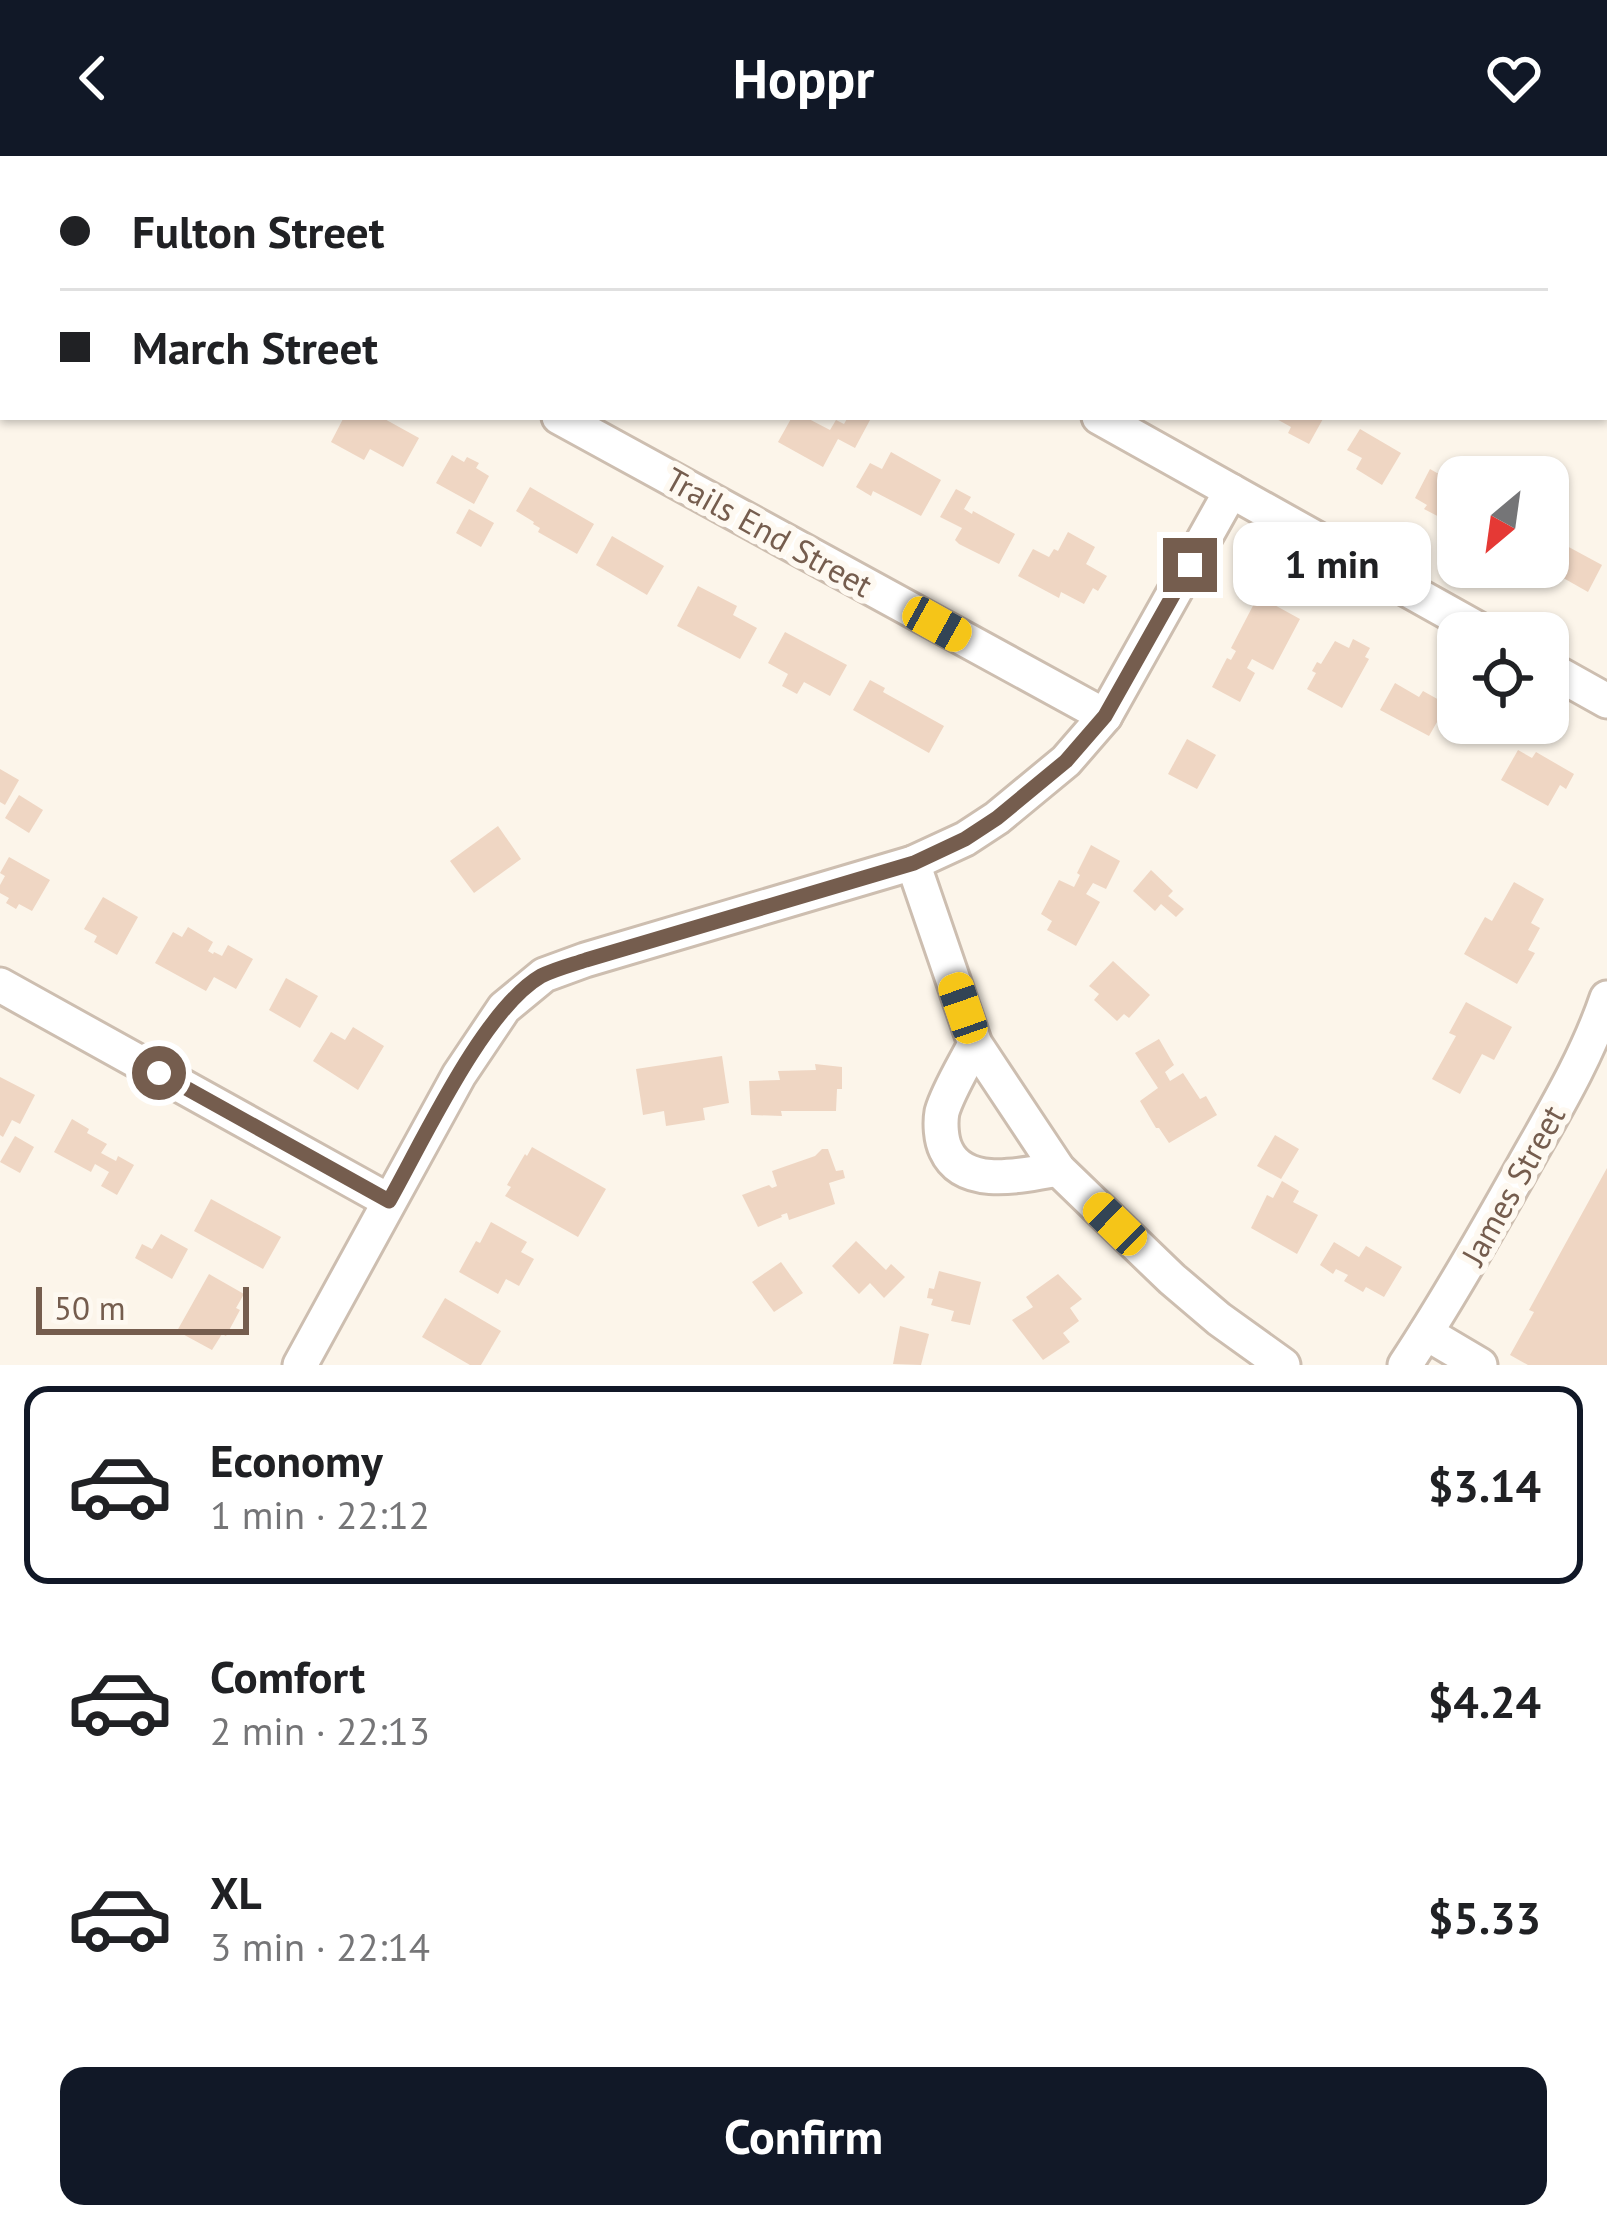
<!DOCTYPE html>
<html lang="en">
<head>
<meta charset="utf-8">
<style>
  body { margin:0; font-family:"PT Sans",sans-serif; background:#f2f2f2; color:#202124; height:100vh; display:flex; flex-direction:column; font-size:45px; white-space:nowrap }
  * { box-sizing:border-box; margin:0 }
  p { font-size:39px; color:#757577 }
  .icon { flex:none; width:66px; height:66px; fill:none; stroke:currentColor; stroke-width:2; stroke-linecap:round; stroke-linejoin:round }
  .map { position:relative; height:1209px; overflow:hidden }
  .panel { display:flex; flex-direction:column; background:#fff; flex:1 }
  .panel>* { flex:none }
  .banner { position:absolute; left:0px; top:0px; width:1608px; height:264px; box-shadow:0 3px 9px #0004; display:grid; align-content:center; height:264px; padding:0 60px; background:#fff }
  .needle { width:78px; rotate:209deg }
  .fabs { position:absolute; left:1437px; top:300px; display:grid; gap:24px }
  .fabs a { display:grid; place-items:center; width:132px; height:132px; border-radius:24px; background:#fff; box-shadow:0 3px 9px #0004; font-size:60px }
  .scale { position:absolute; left:36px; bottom:30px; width:213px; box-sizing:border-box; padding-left:12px; border:6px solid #755d4e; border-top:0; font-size:33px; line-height:42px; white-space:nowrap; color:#755d4e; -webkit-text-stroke:9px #fef9f1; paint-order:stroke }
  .end { position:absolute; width:54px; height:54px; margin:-27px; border:15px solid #755d4e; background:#fff; box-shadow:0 0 0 6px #fff }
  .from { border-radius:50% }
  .bubble { position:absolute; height:84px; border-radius:24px; background:#fff; box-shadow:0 3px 9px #0004; font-size:39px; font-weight:700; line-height:84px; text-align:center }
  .car { position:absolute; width:36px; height:72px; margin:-36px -18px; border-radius:15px; box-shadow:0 0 9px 3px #0007; background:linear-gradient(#f5c518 24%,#345 0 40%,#f5c518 0 76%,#345 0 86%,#f5c518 0) }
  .banner b { display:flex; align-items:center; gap:42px; height:114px; font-size:45px }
  .banner b+b { border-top:3px solid #e0e0e0 }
  .banner i { width:30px; height:30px; background:#202124 }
  ul { padding:21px 0 0; list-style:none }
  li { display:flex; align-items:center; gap:36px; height:198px; margin:0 24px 18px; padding:0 36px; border:6px solid transparent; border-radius:24px }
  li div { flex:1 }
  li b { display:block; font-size:45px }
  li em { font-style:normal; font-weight:700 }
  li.on { border-color:#111827 }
  li>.icon { width:108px; height:108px; stroke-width:1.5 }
  .button { display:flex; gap:24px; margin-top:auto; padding:24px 60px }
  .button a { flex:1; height:138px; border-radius:24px; background:#111827; color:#fff; font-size:48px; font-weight:700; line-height:138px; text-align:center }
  header { display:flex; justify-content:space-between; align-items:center; height:156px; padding:0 60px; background:#111827; color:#fff; font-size:54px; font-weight:700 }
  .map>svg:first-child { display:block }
  .building { fill:#efd6c3 }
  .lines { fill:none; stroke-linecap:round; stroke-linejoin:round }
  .minor-casing { stroke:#cdbeb0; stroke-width:39 }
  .minor { stroke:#fff; stroke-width:33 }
  .route { stroke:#755d4e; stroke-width:15 }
  .labels { text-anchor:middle; stroke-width:12; stroke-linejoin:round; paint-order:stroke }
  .street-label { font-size:33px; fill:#755d4e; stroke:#fef9f1 }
</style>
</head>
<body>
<header><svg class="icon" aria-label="back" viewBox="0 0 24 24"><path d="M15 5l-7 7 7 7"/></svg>Hoppr<svg class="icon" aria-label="heart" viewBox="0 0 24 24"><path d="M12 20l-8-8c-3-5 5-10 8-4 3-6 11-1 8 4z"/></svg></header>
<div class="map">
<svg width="1607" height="1209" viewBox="0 0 1607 1209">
  <rect width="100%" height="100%" fill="#fcf5ea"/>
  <g class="building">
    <path d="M 344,261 L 381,261 L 419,282 L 403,311 L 370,293 L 364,304 L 331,286 Z"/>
    <path d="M 792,261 L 805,261 L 830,274 L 836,264 L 844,268 L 848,261 L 865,261 L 870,264 L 855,292 L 838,283 L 823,311 L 778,286 Z"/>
    <path d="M 1273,261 L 1324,261 L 1309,288 L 1288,277 L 1291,271 Z"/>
    <path d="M 1360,273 L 1401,297 L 1382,329 L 1356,313 L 1362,302 L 1347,294 Z"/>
    <path d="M 891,296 L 941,324 L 921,360 L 873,335 L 871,340 L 856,331 L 870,307 L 882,313 Z"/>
    <path d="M 452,299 L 464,306 L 467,301 L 479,307 L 476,312 L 489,320 L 474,348 L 436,327 Z"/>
    <path d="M 1430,313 L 1458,329 L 1458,345 L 1447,365 L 1424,353 L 1427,349 L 1415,342 Z"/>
    <path d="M 530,331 L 594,368 L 577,398 L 538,376 L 540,372 L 533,368 L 534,366 L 516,355 Z"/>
    <path d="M 956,333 L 971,341 L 964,353 L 972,358 L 973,355 L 1015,378 L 999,408 L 959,388 L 955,384 L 962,372 L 940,361 Z"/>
    <path d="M 469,353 L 494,367 L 481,391 L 456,377 Z"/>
    <path d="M 1068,376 L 1095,391 L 1086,408 L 1107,420 L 1098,435 L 1093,432 L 1084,448 L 1061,436 L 1059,442 L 1018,420 L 1033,393 L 1049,401 L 1054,393 L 1058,395 Z"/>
    <path d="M 612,380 L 664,410 L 647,439 L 596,409 Z"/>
    <path d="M 1565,389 L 1602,409 L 1588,436 L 1551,415 Z"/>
    <path d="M 698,430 L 737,450 L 733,459 L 757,472 L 740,503 L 677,470 Z"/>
    <path d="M 1258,440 L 1300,463 L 1273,514 L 1252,503 L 1247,512 L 1255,517 L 1240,546 L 1212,531 L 1227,502 L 1231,504 L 1236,495 L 1231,492 Z"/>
    <path d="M 785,476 L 847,509 L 830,540 L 804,526 L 797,538 L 782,530 L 788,518 L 768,507 Z"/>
    <path d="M 1353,483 L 1370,492 L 1365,501 L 1369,503 L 1342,552 L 1307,533 L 1316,517 L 1312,515 L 1317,506 L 1321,508 L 1335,485 L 1349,492 Z"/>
    <path d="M 870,524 L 885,532 L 883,536 L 944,570 L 929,597 L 853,554 Z"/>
    <path d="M 1395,527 L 1419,541 L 1423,535 L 1450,550 L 1444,560 L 1441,559 L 1429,580 L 1380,554 Z"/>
    <path d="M 1187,583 L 1216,599 L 1197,633 L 1168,618 Z"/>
    <path d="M 1518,594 L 1532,602 L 1536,596 L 1574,618 L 1566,633 L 1560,629 L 1548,650 L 1501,624 Z"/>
    <path d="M 0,613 L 19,624 L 5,649 L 0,646 Z"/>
    <path d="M 19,639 L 43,654 L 29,677 L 5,662 Z"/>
    <path d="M 498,670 L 521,703 L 474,737 L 450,705 Z"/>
    <path d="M 1091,689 L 1120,705 L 1106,733 L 1093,727 L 1086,738 L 1100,746 L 1076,790 L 1047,774 L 1052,765 L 1041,758 L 1059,724 L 1074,731 L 1080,719 L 1077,717 Z"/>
    <path d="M 9,701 L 50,724 L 32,755 L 19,748 L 16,753 L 6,747 L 9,742 L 0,737 L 0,729 L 5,720 L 0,717 Z"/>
    <path d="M 1151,714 L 1173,735 L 1168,740 L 1184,753 L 1176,761 L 1161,748 L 1155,755 L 1133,735 Z"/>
    <path d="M 1514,726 L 1544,743 L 1531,767 L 1540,772 L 1528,794 L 1535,797 L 1517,828 L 1464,798 L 1485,761 L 1492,765 Z"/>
    <path d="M 103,741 L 138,761 L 117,799 L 94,786 L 97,780 L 84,773 Z"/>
    <path d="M 188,771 L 213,786 L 208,795 L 213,798 L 214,796 L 222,800 L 228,789 L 253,803 L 236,833 L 214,821 L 206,835 L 155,807 L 173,776 L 182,781 Z"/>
    <path d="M 1113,805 L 1150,839 L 1129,862 L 1124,858 L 1117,865 L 1094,844 L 1099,838 L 1089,830 Z"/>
    <path d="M 286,822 L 318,840 L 300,872 L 269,854 Z"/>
    <path d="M 1466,846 L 1512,871 L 1494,904 L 1482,898 L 1460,938 L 1432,923 L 1456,880 L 1449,877 Z"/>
    <path d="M 353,871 L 384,890 L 358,934 L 313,905 L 331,876 L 345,884 Z"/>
    <path d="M 1159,883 L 1174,909 L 1165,916 L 1170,925 L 1183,917 L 1200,943 L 1206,940 L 1217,959 L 1169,987 L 1159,972 L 1156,972 L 1140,945 L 1158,932 L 1135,897 Z"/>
    <path d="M 722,900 L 729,947 L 703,952 L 705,964 L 666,970 L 664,955 L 643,959 L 636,913 Z"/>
    <path d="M 815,908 L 842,911 L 842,933 L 837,933 L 836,955 L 781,955 L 782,960 L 751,959 L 749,925 L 780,924 L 778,915 L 816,914 Z"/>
    <path d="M 0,921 L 35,939 L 20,968 L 12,964 L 3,981 L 0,979 Z"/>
    <path d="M 72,963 L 89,973 L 87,977 L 107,988 L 101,997 L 116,1005 L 118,1000 L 134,1009 L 117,1039 L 101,1030 L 109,1016 L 95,1008 L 91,1016 L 54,996 Z"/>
    <path d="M 1275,979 L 1299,993 L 1281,1023 L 1257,1010 Z"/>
    <path d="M 15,980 L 34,991 L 20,1017 L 0,1006 Z"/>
    <path d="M 532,991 L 606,1033 L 578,1081 L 505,1040 L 511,1031 L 507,1029 L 525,998 L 527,1000 Z"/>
    <path d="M 822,993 L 828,993 L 836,1015 L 843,1014 L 845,1022 L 829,1027 L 835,1048 L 789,1064 L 787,1057 L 781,1059 L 782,1061 L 758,1071 L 742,1039 L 769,1029 L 772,1032 L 777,1030 L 772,1015 L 815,1000 Z"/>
    <path d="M 1607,1012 L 1607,1209 L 1528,1209 L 1510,1199 L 1534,1156 L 1529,1154 Z"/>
    <path d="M 1282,1025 L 1299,1035 L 1293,1046 L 1318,1059 L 1297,1098 L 1251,1072 L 1267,1039 L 1273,1042 Z"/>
    <path d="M 211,1043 L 281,1081 L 263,1113 L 194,1075 Z"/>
    <path d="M 491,1066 L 527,1086 L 521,1096 L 534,1103 L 519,1130 L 506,1123 L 498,1138 L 459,1116 L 476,1085 L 480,1087 Z"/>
    <path d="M 161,1078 L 188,1093 L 172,1123 L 135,1102 L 142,1088 L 152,1093 Z"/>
    <path d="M 856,1085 L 886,1114 L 891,1108 L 905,1121 L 884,1142 L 870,1127 L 859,1138 L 832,1110 Z"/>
    <path d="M 1334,1086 L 1359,1101 L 1366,1090 L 1402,1111 L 1384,1141 L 1366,1131 L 1363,1136 L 1344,1125 L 1348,1119 L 1336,1113 L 1333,1118 L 1320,1109 Z"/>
    <path d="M 781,1106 L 803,1137 L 774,1156 L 752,1126 Z"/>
    <path d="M 939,1115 L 981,1126 L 970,1169 L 951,1165 L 954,1155 L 931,1149 L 933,1143 L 927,1142 L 929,1132 L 934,1133 Z"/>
    <path d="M 209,1118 L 244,1138 L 236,1152 L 240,1154 L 226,1180 L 222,1178 L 212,1194 L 177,1175 Z"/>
    <path d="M 1058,1118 L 1082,1143 L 1070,1152 L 1079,1165 L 1063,1177 L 1070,1186 L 1043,1204 L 1012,1164 L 1033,1151 L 1026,1141 Z"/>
    <path d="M 445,1142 L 501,1175 L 481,1209 L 470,1209 L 422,1181 Z"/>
    <path d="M 900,1170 L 929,1178 L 921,1209 L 893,1208 Z"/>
  </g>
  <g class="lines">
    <g class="minor-casing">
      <g id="minor">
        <path d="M 631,0 L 636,3"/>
        <path d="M 1536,0 L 1541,3"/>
        <path d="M 307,3 L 309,0"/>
        <path d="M 905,3 L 907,0"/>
        <path d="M 1605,38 L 1607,39"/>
        <path d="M 559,261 L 1105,560"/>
        <path d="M 1099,261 L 1485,477"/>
        <path d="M 1548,512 L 1607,545"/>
        <path d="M 913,707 L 975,888 L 1058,1013 L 1172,1123 L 1219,1163 L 1283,1209"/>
        <path d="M 0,829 L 389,1045"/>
        <path d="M 975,888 C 965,908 948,935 942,956 C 940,967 941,984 946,994 C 964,1034 1023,1019 1058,1013"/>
        <path d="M 1426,1177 L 1480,1209"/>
        <path d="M 300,1209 L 459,919 L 504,852 L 544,819 L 585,804 L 913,707 L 965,683 L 997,662 L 1066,605 L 1105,560 L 1231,335"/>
        <path d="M 1405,1209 C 1448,1144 1486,1077 1524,1009 C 1555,954 1587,901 1607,842"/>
      </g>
    </g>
    <use href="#minor" class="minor"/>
  </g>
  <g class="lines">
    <path class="route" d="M 159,917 L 389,1045 C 423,985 483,854 541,820 C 555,813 571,809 586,804 L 914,707 L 965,683 L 997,662 L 1066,605 L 1105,560 L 1190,409"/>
  </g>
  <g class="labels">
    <g class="street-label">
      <text transform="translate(769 376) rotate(29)" y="12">Trails End Street</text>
      <text transform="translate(1513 1029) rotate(-61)" y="12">James Street</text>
    </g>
  </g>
</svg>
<div class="fabs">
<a><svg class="needle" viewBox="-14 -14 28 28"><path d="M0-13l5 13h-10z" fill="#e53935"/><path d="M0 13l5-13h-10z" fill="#757577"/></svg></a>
<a><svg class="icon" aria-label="locate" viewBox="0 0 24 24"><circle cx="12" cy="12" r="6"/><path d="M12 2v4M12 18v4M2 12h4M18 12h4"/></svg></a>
</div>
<div class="scale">50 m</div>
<i class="end from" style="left:159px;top:917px"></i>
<i class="end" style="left:1190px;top:409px"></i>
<div class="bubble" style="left:1233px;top:366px;width:198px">1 min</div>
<i class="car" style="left:937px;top:468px;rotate:119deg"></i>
<i class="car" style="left:963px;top:852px;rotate:341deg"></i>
<i class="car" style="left:1115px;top:1068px;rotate:314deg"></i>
<div class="banner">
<b><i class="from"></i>Fulton Street</b>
<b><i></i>March Street</b>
</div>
</div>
<section class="panel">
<ul>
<li class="on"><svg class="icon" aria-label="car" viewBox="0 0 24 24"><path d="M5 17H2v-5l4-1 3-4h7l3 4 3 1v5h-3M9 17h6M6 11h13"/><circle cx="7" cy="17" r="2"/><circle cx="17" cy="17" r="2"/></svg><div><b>Economy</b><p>1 min · 22:12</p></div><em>$3.14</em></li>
<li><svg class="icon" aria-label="car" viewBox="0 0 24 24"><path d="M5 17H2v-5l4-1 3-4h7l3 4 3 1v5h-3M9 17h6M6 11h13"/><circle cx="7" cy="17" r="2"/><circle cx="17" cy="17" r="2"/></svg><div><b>Comfort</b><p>2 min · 22:13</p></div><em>$4.24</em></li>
<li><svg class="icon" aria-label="car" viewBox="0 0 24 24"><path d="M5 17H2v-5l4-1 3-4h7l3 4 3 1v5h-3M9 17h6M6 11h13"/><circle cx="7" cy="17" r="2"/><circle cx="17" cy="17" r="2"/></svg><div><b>XL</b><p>3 min · 22:14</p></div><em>$5.33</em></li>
</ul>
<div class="button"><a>Confirm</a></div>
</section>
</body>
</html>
